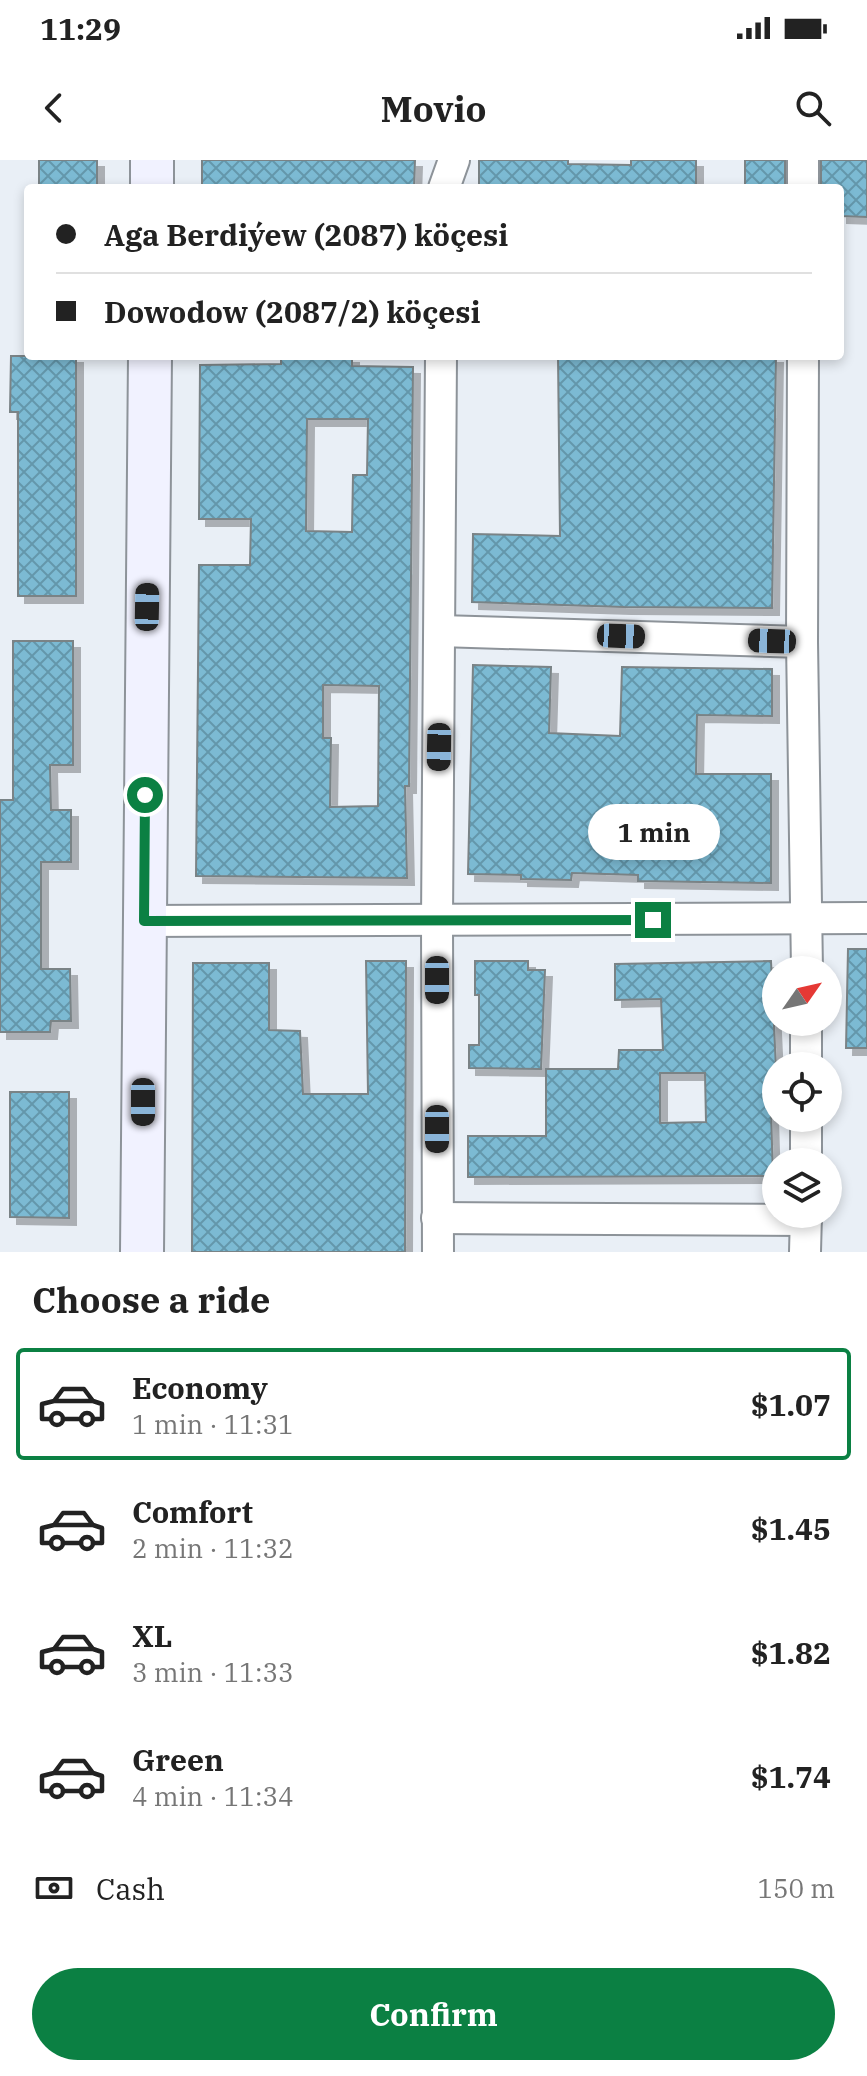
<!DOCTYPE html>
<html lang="en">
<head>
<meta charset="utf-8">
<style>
  body { margin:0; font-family:"IBM Plex Serif",serif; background:#f2f2f2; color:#222; height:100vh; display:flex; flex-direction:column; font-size:30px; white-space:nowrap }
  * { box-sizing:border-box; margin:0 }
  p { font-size:26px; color:#767676 }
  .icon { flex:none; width:44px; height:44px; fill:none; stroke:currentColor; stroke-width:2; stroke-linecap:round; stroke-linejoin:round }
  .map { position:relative; height:1092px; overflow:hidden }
  .sheet { display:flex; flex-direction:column; background:#fff; flex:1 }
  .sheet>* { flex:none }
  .guide { position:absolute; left:24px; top:24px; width:820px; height:176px; border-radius:8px; box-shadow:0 4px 12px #0003; display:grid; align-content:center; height:176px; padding:0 32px; background:#fff }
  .needle { width:52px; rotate:56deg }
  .buttons { position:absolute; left:762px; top:796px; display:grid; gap:16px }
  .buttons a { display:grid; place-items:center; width:80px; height:80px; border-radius:50%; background:#fff; box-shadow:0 4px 12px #0003; font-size:40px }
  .end { position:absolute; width:36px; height:36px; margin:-18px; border:10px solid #0b8043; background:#fff; box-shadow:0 0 0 4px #fff }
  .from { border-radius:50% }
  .bubble { position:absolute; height:56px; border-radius:28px; background:#fff; box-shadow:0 4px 12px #0003; font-size:26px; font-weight:700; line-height:56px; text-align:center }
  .car { position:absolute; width:24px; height:48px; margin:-24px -12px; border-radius:10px; box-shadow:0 0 6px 2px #0007; background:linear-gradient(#222 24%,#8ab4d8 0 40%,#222 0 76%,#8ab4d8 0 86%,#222 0) }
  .guide b { display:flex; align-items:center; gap:28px; height:76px; font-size:30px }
  .guide b+b { border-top:2px solid #e0e0e0 }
  .guide i { width:20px; height:20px; background:#222 }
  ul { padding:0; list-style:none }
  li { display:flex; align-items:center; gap:24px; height:112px; margin:0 16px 12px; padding:0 16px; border:4px solid transparent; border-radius:8px }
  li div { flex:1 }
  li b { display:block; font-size:30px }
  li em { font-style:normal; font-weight:700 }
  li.current { border-color:#0b8043 }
  li>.icon { width:72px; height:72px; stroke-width:1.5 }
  h2 { padding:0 32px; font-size:36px; line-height:96px }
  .pay { display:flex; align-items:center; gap:20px; height:88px; padding:0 32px; font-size:30px }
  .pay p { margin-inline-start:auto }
  .action { display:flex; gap:16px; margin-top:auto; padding:16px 32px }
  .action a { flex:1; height:92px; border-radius:48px; background:#0b8043; color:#fff; font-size:32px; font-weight:700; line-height:92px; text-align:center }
  .status { display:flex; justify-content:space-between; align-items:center; height:56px; padding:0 40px; background:#fff; direction:ltr }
  .status svg { height:22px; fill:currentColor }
  header { display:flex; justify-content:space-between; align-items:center; height:104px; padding:0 32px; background:#fff; font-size:36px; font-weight:700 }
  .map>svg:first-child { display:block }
  .building { fill:url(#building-cross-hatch); stroke:#7a8386; stroke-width:2; fill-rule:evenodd; filter:url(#shadow) }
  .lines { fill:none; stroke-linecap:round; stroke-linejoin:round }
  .street-casing { stroke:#8d9399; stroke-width:34 }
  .secondary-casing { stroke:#8d9399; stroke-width:46 }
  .street { stroke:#fff; stroke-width:30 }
  .secondary { stroke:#f1f2ff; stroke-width:42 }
  .route { stroke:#0b8043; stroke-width:10 }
</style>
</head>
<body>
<div class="status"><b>11:29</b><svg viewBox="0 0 49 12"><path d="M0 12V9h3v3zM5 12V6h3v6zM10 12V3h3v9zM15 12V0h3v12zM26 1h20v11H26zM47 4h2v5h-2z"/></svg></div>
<header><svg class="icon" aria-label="back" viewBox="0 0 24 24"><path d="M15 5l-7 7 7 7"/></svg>Movio<svg class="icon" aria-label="search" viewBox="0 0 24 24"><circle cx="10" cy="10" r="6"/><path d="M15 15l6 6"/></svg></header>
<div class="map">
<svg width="867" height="1092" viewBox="0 0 867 1092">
  <defs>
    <pattern id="building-cross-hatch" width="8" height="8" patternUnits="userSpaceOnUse" patternTransform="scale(2)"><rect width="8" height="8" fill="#7bbad3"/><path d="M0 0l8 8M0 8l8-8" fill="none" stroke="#6497ab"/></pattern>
    <filter id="shadow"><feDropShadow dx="7" dy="7" stdDeviation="0" flood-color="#0004"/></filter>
  </defs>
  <rect width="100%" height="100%" fill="#e9eff6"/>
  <g class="building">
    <rect x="39" y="0" width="58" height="28"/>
    <path d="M 202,0 L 415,0 L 414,28 L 202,28 Z"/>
    <path d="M 479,0 L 568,0 L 568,4 L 631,5 L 631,0 L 696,0 L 696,28 L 479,28 Z"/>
    <path d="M 745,0 L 785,0 L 785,25 L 778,25 L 778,28 L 745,28 Z"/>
    <path d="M 821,0 L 867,0 L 867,57 L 840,56 L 840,27 L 821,26 Z"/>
    <path d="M 11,196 L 76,196 L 76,436 L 18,436 L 18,252 L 10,252 Z"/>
    <path d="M 281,196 L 352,196 L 352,206 L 413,207 L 409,626 L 405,626 L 407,718 L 196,716 L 199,405 L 250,405 L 251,359 L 199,359 L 200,205 L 281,204 ZM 307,259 L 368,259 L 367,315 L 353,315 L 352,372 L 306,371 ZM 323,525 L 379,526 L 378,646 L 330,647 L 331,578 L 323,578 Z"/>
    <path d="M 558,196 L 776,196 L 772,448 L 624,447 L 472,442 L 473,374 L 560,376 Z"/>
    <path d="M 13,481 L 73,481 L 73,605 L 50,605 L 51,650 L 71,650 L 71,702 L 41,702 L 41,809 L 70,809 L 71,861 L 51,861 L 50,872 L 0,872 L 0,640 L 13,640 Z"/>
    <path d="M 473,505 L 551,507 L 549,573 L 620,576 L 622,507 L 772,509 L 772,556 L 697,555 L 696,614 L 771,614 L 771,723 L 638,721 L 638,715 L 572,713 L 571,720 L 521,719 L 521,715 L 468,714 Z"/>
    <path d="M 848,789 L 867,789 L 867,888 L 846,888 Z"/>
    <path d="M 366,801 L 406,801 L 405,1092 L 192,1092 L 193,803 L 269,803 L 269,870 L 300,871 L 303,934 L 368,934 Z"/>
    <path d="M 475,801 L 528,801 L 528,810 L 545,810 L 541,909 L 469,908 L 469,885 L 479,885 L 479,835 L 475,835 Z"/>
    <path d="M 771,801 L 776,909 L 776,953 L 771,953 L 773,1016 L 468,1017 L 468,976 L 546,976 L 546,909 L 618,909 L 619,890 L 663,890 L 661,839 L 615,840 L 615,804 ZM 660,913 L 705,913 L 706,962 L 660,963 Z"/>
    <path d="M 10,932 L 69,932 L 69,1058 L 10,1057 Z"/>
  </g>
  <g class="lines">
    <g class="street-casing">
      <g id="street">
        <path d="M 803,0 L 803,28"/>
        <path d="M 444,28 L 454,0"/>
        <path d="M 803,196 L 802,482 L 807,810"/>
        <path d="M 440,471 L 802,482"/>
        <path d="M 144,761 L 867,758"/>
        <path d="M 806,906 L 806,862"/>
        <path d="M 806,1002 L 806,958"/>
        <path d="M 437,1058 L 806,1060"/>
        <path d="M 438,1092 L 437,761 L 441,196"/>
        <path d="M 805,1092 L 806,1054"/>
      </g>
    </g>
    <g class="secondary-casing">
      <g id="secondary">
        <path d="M 152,28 L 152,0"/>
        <path d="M 142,1092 L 150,196"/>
      </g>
    </g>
    <use href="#street" class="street"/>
    <use href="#secondary" class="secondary"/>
  </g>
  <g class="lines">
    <path class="route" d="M 145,635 L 144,761 L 653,760"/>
  </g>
</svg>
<div class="buttons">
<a><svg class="needle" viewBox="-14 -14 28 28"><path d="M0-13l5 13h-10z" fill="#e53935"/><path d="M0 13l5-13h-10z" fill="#767676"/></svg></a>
<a><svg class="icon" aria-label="locate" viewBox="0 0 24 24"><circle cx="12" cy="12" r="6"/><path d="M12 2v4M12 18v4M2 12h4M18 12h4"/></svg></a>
<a><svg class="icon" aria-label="layers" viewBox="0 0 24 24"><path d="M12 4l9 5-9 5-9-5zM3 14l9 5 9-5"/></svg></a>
</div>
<i class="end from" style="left:145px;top:635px"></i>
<i class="end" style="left:653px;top:760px"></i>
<div class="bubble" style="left:588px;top:644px;width:132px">1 min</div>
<i class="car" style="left:147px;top:447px;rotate:1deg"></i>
<i class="car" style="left:621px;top:476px;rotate:92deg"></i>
<i class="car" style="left:772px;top:481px;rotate:272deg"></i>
<i class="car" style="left:439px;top:587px;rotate:181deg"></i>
<i class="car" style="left:437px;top:820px;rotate:180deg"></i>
<i class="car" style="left:143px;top:942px;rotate:180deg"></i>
<i class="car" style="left:437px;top:969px;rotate:180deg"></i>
<div class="guide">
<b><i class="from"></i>Aga Berdiýew (2087) köçesi</b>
<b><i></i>Dowodow (2087/2) köçesi</b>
</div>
</div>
<section class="sheet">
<h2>Choose a ride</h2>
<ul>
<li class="current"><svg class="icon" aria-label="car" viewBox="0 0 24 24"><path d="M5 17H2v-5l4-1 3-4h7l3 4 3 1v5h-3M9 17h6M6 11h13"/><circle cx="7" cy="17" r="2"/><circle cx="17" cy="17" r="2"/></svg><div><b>Economy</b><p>1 min · 11:31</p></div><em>$1.07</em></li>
<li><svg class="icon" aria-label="car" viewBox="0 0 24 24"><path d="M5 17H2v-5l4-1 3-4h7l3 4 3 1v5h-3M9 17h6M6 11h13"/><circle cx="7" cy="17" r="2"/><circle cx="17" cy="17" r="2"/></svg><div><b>Comfort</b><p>2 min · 11:32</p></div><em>$1.45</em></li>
<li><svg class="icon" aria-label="car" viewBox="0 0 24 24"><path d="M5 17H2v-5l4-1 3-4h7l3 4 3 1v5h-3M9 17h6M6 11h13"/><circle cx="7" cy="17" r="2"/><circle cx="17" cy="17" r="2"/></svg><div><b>XL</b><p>3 min · 11:33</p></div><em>$1.82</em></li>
<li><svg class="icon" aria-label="car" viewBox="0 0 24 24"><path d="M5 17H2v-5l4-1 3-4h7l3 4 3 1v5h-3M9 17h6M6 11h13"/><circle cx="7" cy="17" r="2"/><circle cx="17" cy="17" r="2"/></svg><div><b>Green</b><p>4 min · 11:34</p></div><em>$1.74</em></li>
</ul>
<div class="pay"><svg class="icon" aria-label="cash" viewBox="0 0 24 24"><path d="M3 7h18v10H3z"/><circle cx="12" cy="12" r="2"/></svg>Cash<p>150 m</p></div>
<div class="action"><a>Confirm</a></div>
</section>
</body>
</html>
